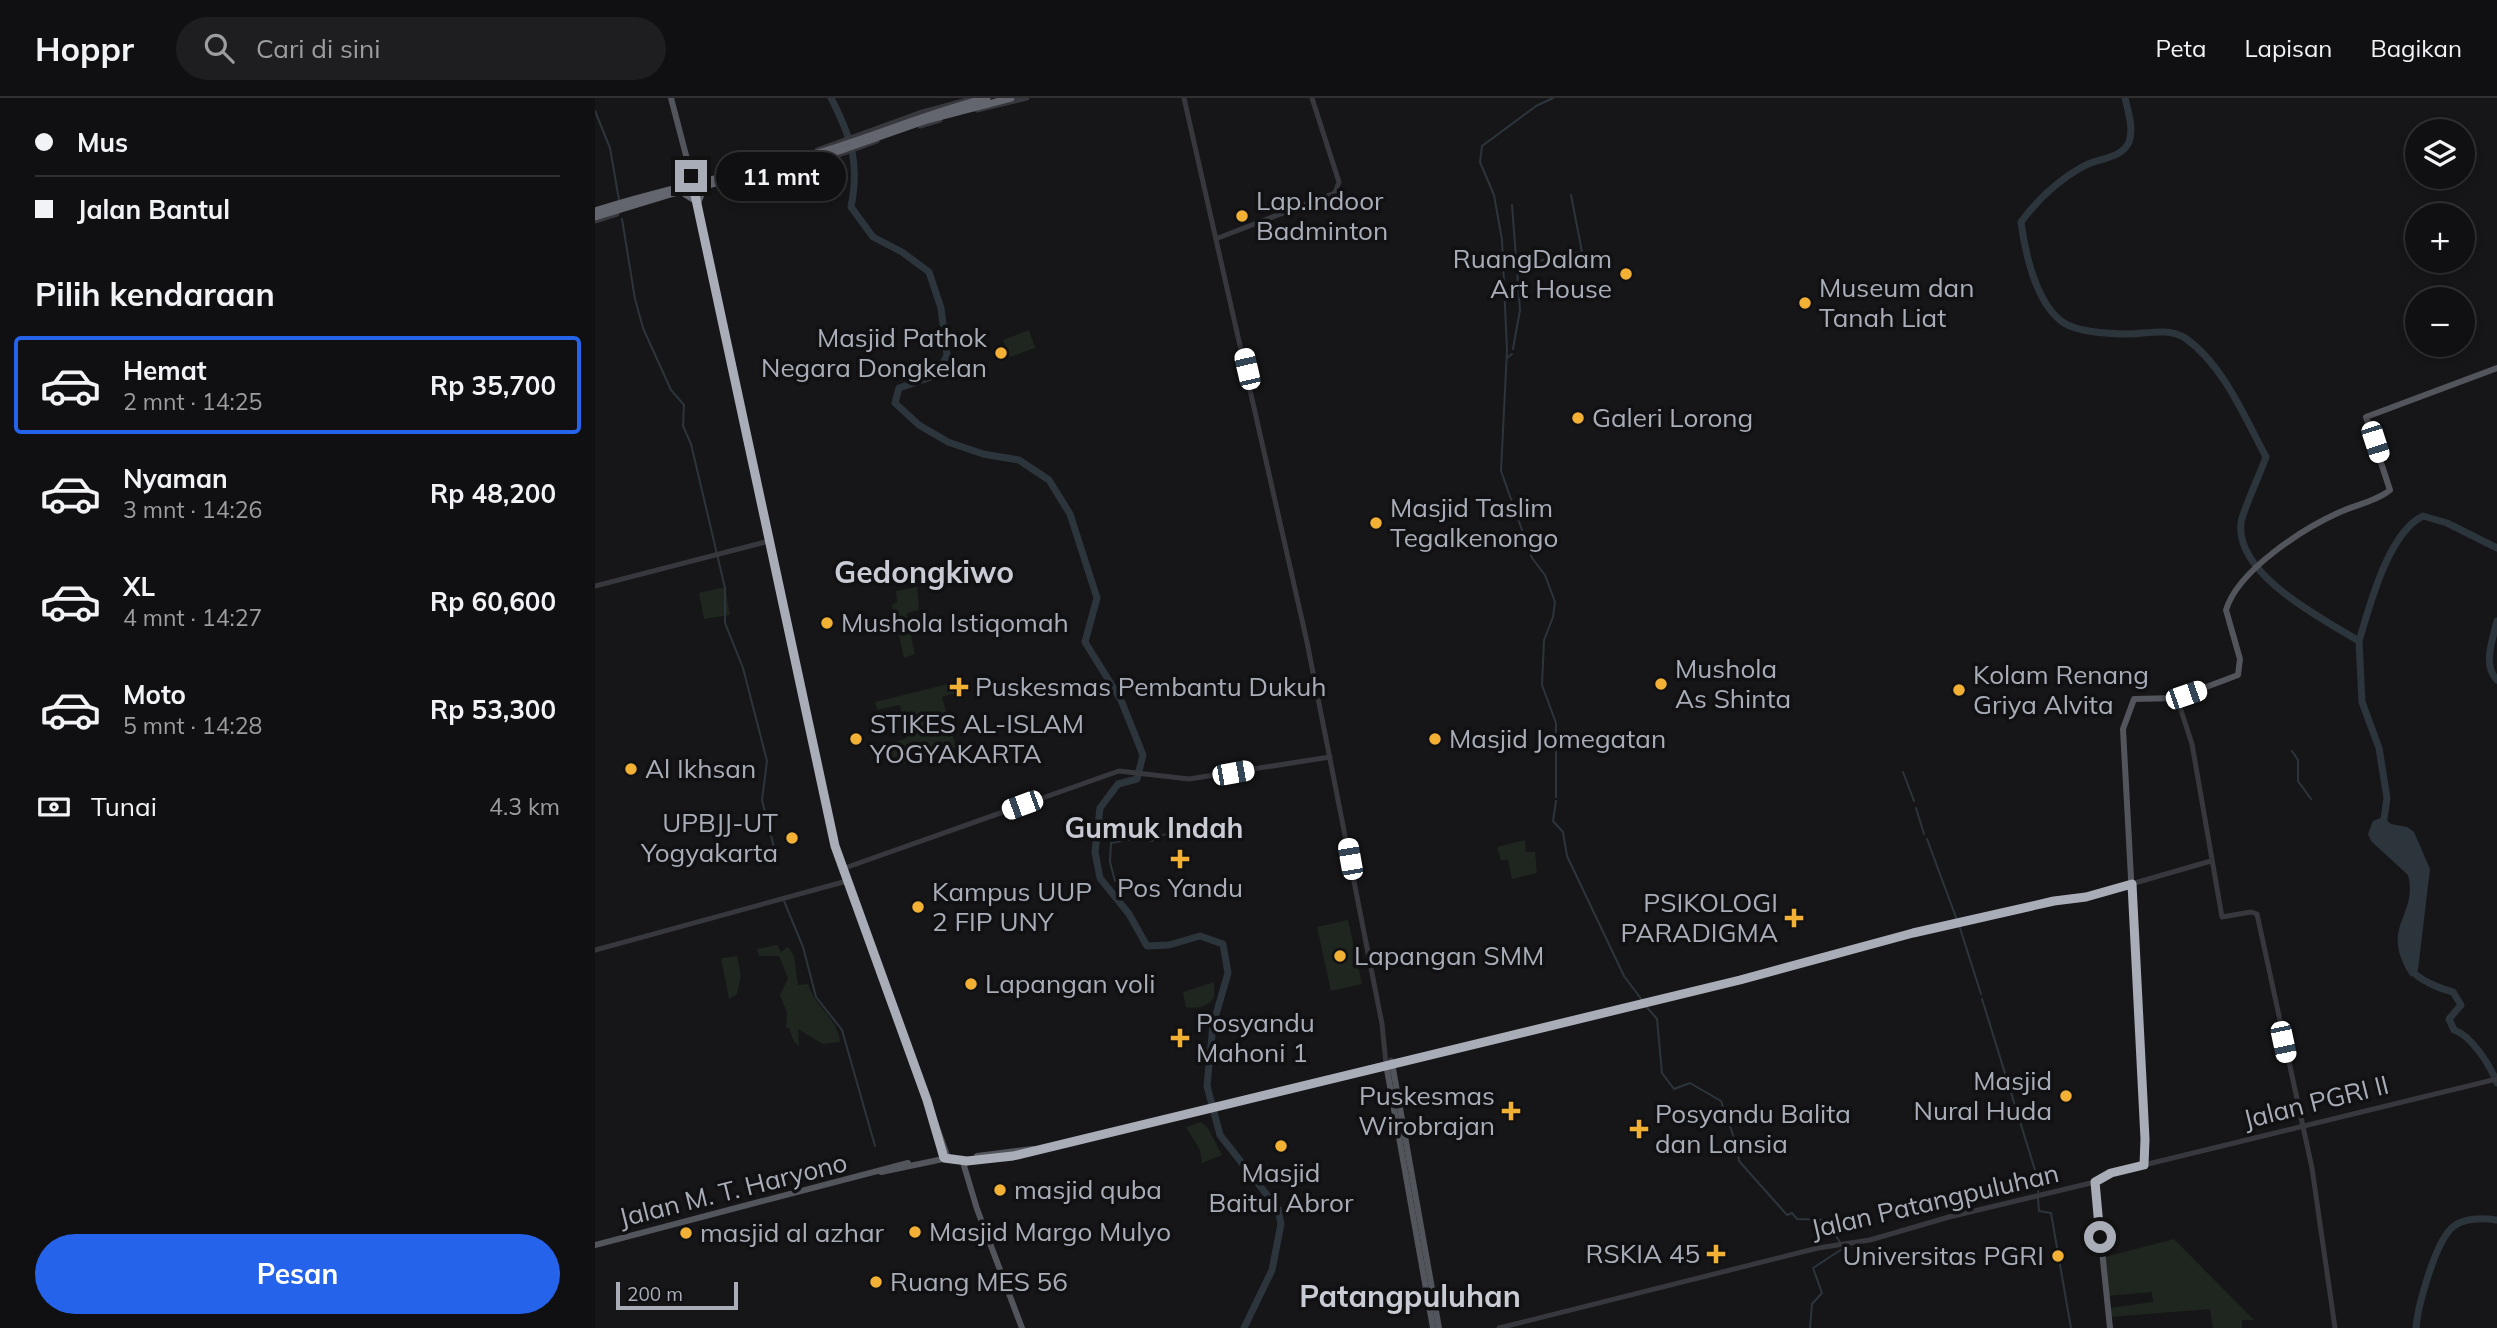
<!DOCTYPE html>
<html lang="id">
<head>
<meta charset="utf-8">
<style>
  body { margin:0; font-family:Mulish,sans-serif; background:#1e1e20; color:#f1f3f6; height:100vh; display:flex; flex-direction:column; font-size:26px; white-space:nowrap }
  * { box-sizing:border-box; margin:0 }
  p { font-size:23px; color:#9c9d9f }
  .icon { flex:none; width:38px; height:38px; fill:none; stroke:currentColor; stroke-width:2; stroke-linecap:round; stroke-linejoin:round }
  .map { position:relative; flex:1; overflow:hidden }
  .drawer { display:flex; flex-direction:column; background:#101012; width:595px }
  .drawer>* { flex:none }
  .hud { display:grid; align-content:center; height:154px; padding:0 35px; background:#101012 }
  .controls { position:absolute; left:1810px; top:21px; display:grid; gap:14px }
  .controls a { display:grid; place-items:center; width:70px; height:70px; border-radius:50%; background:#101012; box-shadow:0 4px 10px #0003,0 0 0 2px #303032; font-size:35px }
  .scale { position:absolute; left:21px; bottom:18px; width:122px; box-sizing:border-box; padding-left:7px; border:4px solid #a8adb8; border-top:0; font-size:19px; line-height:24px; white-space:nowrap; color:#a8adb8; -webkit-text-stroke:5px #111113; paint-order:stroke }
  .end { position:absolute; width:32px; height:32px; margin:-16px; border:9px solid #a8adb8; background:#111; box-shadow:0 0 0 4px #111 }
  .from { border-radius:50% }
  .bubble { position:absolute; height:49px; border-radius:24px; background:#101012; box-shadow:0 4px 10px #0003,0 0 0 2px #303032; font-size:23px; font-weight:700; line-height:49px; text-align:center }
  .car { position:absolute; width:21px; height:42px; margin:-21px -10px; border-radius:9px; box-shadow:0 0 5px 2px #0007; background:linear-gradient(#fff 24%,#345 0 40%,#fff 0 76%,#345 0 86%,#fff 0) }
  .hud b { display:flex; align-items:center; gap:24px; height:66px; font-size:26px }
  .hud b+b { border-top:2px solid #303032 }
  .hud i { width:18px; height:18px; background:#f1f3f6 }
  ul { padding:0; list-style:none }
  li { display:flex; align-items:center; gap:21px; height:98px; margin:0 14px 10px; padding:0 21px; border:4px solid transparent; border-radius:7px }
  li div { flex:1 }
  li b { display:block; font-size:26px }
  li em { font-style:normal; font-weight:700 }
  li.active { border-color:#2563eb }
  li>.icon { width:63px; height:63px; stroke-width:1.5 }
  h2 { padding:0 35px; font-size:32px; line-height:84px }
  .pay { display:flex; align-items:center; gap:18px; height:77px; padding:0 35px; font-size:26px }
  .pay p { margin-inline-start:auto }
  .button { display:flex; gap:14px; margin-top:auto; padding:14px 35px }
  .button a { flex:1; height:80px; border-radius:42px; background:#2563eb; color:#fff; font-size:28px; font-weight:700; line-height:80px; text-align:center }
  header { display:flex; align-items:center; gap:42px; box-sizing:border-box; height:98px; padding:0 35px; background:#101012; border-bottom:2px solid #303032 }
  header strong { font-size:33px }
  nav { display:flex; gap:38px; margin-inline-start:auto; font-size:24px }
  .search { width:490px; height:63px; background:#1e1e20; display:flex; align-items:center; gap:18px; box-sizing:border-box; padding:0 24px; border-radius:38px; color:#9c9d9f; font-size:26px }
  main { display:flex; flex:1; min-height:0 }
  .map>svg:first-child { display:block }
  .green { fill:#1e261f }
  .water { fill:#2c353c }
  .lines { fill:none; stroke-linecap:round; stroke-linejoin:round }
  .stream { stroke:#2c353c; stroke-width:2 }
  .river { stroke:#2c353c; stroke-width:7 }
  .minor { stroke:#37383d; stroke-width:5 }
  .major { stroke:#53555c; stroke-width:6 }
  .highway { stroke:#63666e; stroke-width:7 }
  .route { stroke:#a8adb8; stroke-width:9 }
  .poi-dot { fill:#f2b134; stroke:#111113; stroke-width:2.5 }
  .labels { text-anchor:middle; stroke-width:7; stroke-linejoin:round; paint-order:stroke }
  .poi-label { font-size:26px; fill:#a8adb8; stroke:#111113; text-anchor:start }
  .street-label { font-size:26px; fill:#a8adb8; stroke:#111113 }
  .neighbourhood-label { font-size:28px; font-weight:bold; fill:#c9ccd4; stroke:#111113 }
  .quarter-label { font-size:30px; font-weight:bold; fill:#c9ccd4; stroke:#111113 }
</style>
</head>
<body>
<header>
<strong>Hoppr</strong>
<div class="search"><svg class="icon" aria-label="search" viewBox="0 0 24 24"><circle cx="10" cy="10" r="6"/><path d="M15 15l6 6"/></svg>Cari di sini</div>
<nav><a>Peta</a><a>Lapisan</a><a>Bagikan</a></nav>
</header>
<main>
<section class="drawer">
<div class="hud">
<b><i class="from"></i>Mus</b>
<b><i></i>Jalan Bantul</b>
</div>
<h2>Pilih kendaraan</h2>
<ul>
<li class="active"><svg class="icon" aria-label="car" viewBox="0 0 24 24"><path d="M5 17H2v-5l4-1 3-4h7l3 4 3 1v5h-3M9 17h6M6 11h13"/><circle cx="7" cy="17" r="2"/><circle cx="17" cy="17" r="2"/></svg><div><b>Hemat</b><p>2 mnt · 14:25</p></div><em>Rp 35,700</em></li>
<li><svg class="icon" aria-label="car" viewBox="0 0 24 24"><path d="M5 17H2v-5l4-1 3-4h7l3 4 3 1v5h-3M9 17h6M6 11h13"/><circle cx="7" cy="17" r="2"/><circle cx="17" cy="17" r="2"/></svg><div><b>Nyaman</b><p>3 mnt · 14:26</p></div><em>Rp 48,200</em></li>
<li><svg class="icon" aria-label="car" viewBox="0 0 24 24"><path d="M5 17H2v-5l4-1 3-4h7l3 4 3 1v5h-3M9 17h6M6 11h13"/><circle cx="7" cy="17" r="2"/><circle cx="17" cy="17" r="2"/></svg><div><b>XL</b><p>4 mnt · 14:27</p></div><em>Rp 60,600</em></li>
<li><svg class="icon" aria-label="car" viewBox="0 0 24 24"><path d="M5 17H2v-5l4-1 3-4h7l3 4 3 1v5h-3M9 17h6M6 11h13"/><circle cx="7" cy="17" r="2"/><circle cx="17" cy="17" r="2"/></svg><div><b>Moto</b><p>5 mnt · 14:28</p></div><em>Rp 53,300</em></li>
</ul>
<div class="pay"><svg class="icon" aria-label="cash" viewBox="0 0 24 24"><path d="M3 7h18v10H3z"/><circle cx="12" cy="12" r="2"/></svg>Tunai<p>4.3 km</p></div>
<div class="button"><a>Pesan</a></div>
</section>
<div class="map">
<svg width="1902" height="1230" viewBox="0 0 1902 1230">
  <rect width="100%" height="100%" fill="#161618"/>
  <g class="green">
    <path d="M 434,232 L 440,250 L 415,259 L 408,242 Z"/>
    <path d="M 130,489 L 135,517 L 109,521 L 104,495 Z"/>
    <path d="M 322,489 L 324,512 L 312,515 L 312,519 L 320,556 L 309,560 L 297,507 L 302,504 L 301,493 Z"/>
    <path d="M 357,585 L 360,595 L 347,599 L 361,650 L 303,667 L 301,663 L 296,665 L 291,647 L 312,640 L 305,607 L 282,612 L 280,604 Z"/>
    <path d="M 930,742 L 931,754 L 940,754 L 942,775 L 917,781 L 913,762 L 906,762 L 902,749 Z"/>
    <path d="M 753,822 L 767,886 L 736,893 L 722,829 Z"/>
    <path d="M 182,847 L 186,854 L 193,849 L 199,858 L 203,887 L 213,886 C 219,908 244,921 245,944 L 228,946 L 203,931 L 204,948 L 199,944 L 194,930 L 191,930 L 192,915 L 185,897 L 193,880 L 184,858 L 164,858 L 162,851 Z"/>
    <path d="M 142,858 L 146,878 L 142,896 L 134,901 L 126,860 Z"/>
    <path d="M 619,884 L 619,900 C 611,909 603,911 591,909 L 588,894 Z"/>
    <path d="M 606,1024 L 613,1030 L 627,1057 L 607,1065 L 605,1052 L 591,1029 Z"/>
    <path d="M 1579,1141 L 1659,1222 L 1647,1222 L 1647,1230 L 1618,1230 L 1615,1211 L 1515,1219 L 1514,1210 L 1558,1204 L 1557,1194 L 1512,1198 L 1510,1159 Z"/>
  </g>
  <path class="water" d="M 1788,719 L 1796,726 L 1812,729 L 1819,734 L 1835,771 L 1823,872 L 1816,879 C 1783,827 1824,819 1813,777 L 1776,743 L 1773,736 L 1778,723 Z"/>
  <g class="lines">
    <g class="stream">
      <path d="M 958,0 L 941,8 L 887,48 L 885,64 L 899,97 L 907,142 L 912,252 L 906,373 L 937,460 L 950,477 L 960,504 L 958,519 L 949,542 L 947,587 L 961,625 L 961,649"/>
      <path d="M 0,13 L 15,50 L 24,102"/>
      <path d="M 917,107 L 925,212 L 918,251"/>
      <path d="M 27,121 L 40,201 L 48,230 L 76,292 L 89,307 L 88,328 L 96,346 L 130,490 L 130,525 L 148,570 L 172,663 L 167,702 L 183,765"/>
      <path d="M 924,167 L 987,154 L 976,97"/>
      <path d="M 912,260 L 917,256"/>
      <path d="M 1697,653 L 1703,662 L 1703,683 L 1716,701"/>
      <path d="M 961,654 L 961,699"/>
      <path d="M 1308,674 L 1319,703"/>
      <path d="M 961,703 L 958,723 L 968,734 L 972,758 L 1029,878 L 1047,902"/>
      <path d="M 1321,710 L 1329,736"/>
      <path d="M 568,737 L 583,733"/>
      <path d="M 543,740 L 557,743 L 567,737"/>
      <path d="M 1332,741 L 1362,822"/>
      <path d="M 515,763 L 516,745 L 542,740"/>
      <path d="M 515,764 L 520,783"/>
      <path d="M 189,803 L 208,849 L 221,899 L 247,932 L 280,1048"/>
      <path d="M 1364,827 L 1386,896"/>
      <path d="M 1387,901 L 1444,1085 L 1443,1094"/>
      <path d="M 1050,907 L 1062,921 L 1067,975 L 1079,991 L 1095,985 L 1126,1003 L 1142,1048 L 1144,1063 L 1192,1117 L 1197,1115 L 1202,1121 L 1231,1122 L 1246,1146"/>
      <path d="M 1443,1100 L 1444,1113 L 1456,1115 L 1476,1230"/>
      <path d="M 1215,1230 L 1217,1206 L 1227,1195 L 1218,1170 L 1247,1151"/>
    </g>
    <g class="river">
      <path d="M 236,0 C 256,39 265,65 256,109 L 278,139 L 307,154 L 334,174 L 346,210 L 352,257 L 342,277 L 304,290 L 300,305 L 324,327 L 353,344 L 388,356 L 424,362 L 454,382 L 475,416 L 502,500 L 490,544 L 526,602 L 548,657 L 542,681 L 523,686 L 505,710 L 500,754 L 505,780 L 534,816 L 552,848 L 574,847 L 605,838 L 628,846 L 633,875 L 618,927 L 612,988 L 625,1037 L 683,1111 L 686,1126 L 677,1172 L 649,1230"/>
      <path d="M 1530,0 C 1533,13 1539,31 1534,44 C 1527,61 1502,60 1487,69 C 1462,83 1443,101 1426,124 C 1430,154 1441,207 1469,225 C 1485,235 1519,236 1537,236 C 1555,235 1574,230 1590,240 C 1628,266 1650,320 1671,359 C 1666,374 1647,414 1646,425 C 1640,477 1728,521 1764,543 C 1775,507 1793,435 1828,418 L 1852,425 L 1902,450"/>
      <path d="M 1902,523 C 1898,541 1887,567 1902,582"/>
      <path d="M 1764,543 L 1767,604 L 1784,650 L 1792,700 L 1788,728"/>
      <path d="M 1814,869 C 1822,882 1846,891 1858,894 L 1866,907 L 1854,921 L 1859,932 C 1877,938 1895,967 1902,985"/>
      <path d="M 1821,1230 C 1823,1207 1841,1141 1859,1128 C 1871,1119 1888,1120 1902,1122"/>
    </g>
    <g class="minor">
      <path d="M 589,0 L 712,544 L 787,926 L 791,966"/>
      <path d="M 382,12 L 432,0"/>
      <path d="M 325,28 L 345,22"/>
      <path d="M 222,52 L 324,15 L 379,0"/>
      <path d="M 134,75 L 202,57"/>
      <path d="M 158,80 L 219,66 L 282,43"/>
      <path d="M 0,123 L 22,116"/>
      <path d="M 623,140 L 740,95 L 744,84 L 717,0"/>
      <path d="M 0,488 L 174,443"/>
      <path d="M 1582,600 L 1597,646 L 1627,819 L 1656,814 L 1662,816 L 1717,1070 L 1740,1230"/>
      <path d="M 247,771 L 524,673 L 594,681 L 735,659"/>
      <path d="M 0,852 L 252,783"/>
      <path d="M 796,962 L 797,965 L 807,963 L 1145,882 L 1318,835 L 1459,803 L 1491,799 L 1616,763"/>
      <path d="M 1549,1067 L 1902,981"/>
      <path d="M 904,1230 L 1223,1150 L 1275,1142 L 1354,1119 L 1500,1084"/>
    </g>
    <g class="major">
      <path d="M 76,0 L 98,84"/>
      <path d="M 99,90 L 240,748 L 353,1060"/>
      <path d="M 791,966 L 838,1230"/>
      <path d="M 382,1058 L 438,1051"/>
      <path d="M 367,1061 L 382,1111 L 427,1230"/>
      <path d="M 286,1074 L 353,1060 L 372,1063 L 418,1058 L 797,965 L 844,1230"/>
      <path d="M 0,1147 L 313,1065"/>
      <path d="M 1515,1230 L 1500,1084 L 1516,1075 L 1549,1067 L 1550,1041 L 1528,631 L 1539,601 L 1582,600 L 1643,577 L 1645,561 L 1631,512 C 1643,472 1709,430 1745,414 C 1760,407 1782,403 1795,392 L 1771,319 L 1902,270"/>
    </g>
    <g class="highway">
      <path d="M 93,67 L 102,76 L 112,79"/>
      <path d="M 87,94 L 103,104 L 107,94 L 114,87"/>
      <path d="M 0,113 C 70,90 142,77 213,58 C 274,41 331,15 392,0"/>
      <path d="M 0,119 L 79,95 L 221,61 L 332,22 L 416,0"/>
    </g>
  </g>
  <g class="lines">
    <path class="route" d="M 96,78 L 240,748 L 332,1002 L 349,1060 L 372,1063 L 418,1058 L 1145,882 L 1318,835 L 1459,803 L 1491,799 L 1537,786 L 1550,1041 L 1549,1067 L 1516,1075 L 1500,1084 L 1505,1139"/>
  </g>
  <g class="poi-dot">
    <circle cx="647" cy="118" r="7"/>
    <circle cx="1031" cy="176" r="7"/>
    <circle cx="1210" cy="205" r="7"/>
    <circle cx="406" cy="255" r="7"/>
    <circle cx="983" cy="320" r="7"/>
    <circle cx="781" cy="425" r="7"/>
    <circle cx="232" cy="525" r="7"/>
    <circle cx="1066" cy="586" r="7"/>
    <path d="M360.5 578.5h7v7h7v7h-7v7h-7v-7h-7v-7h7z"/>
    <circle cx="1364" cy="592" r="7"/>
    <circle cx="261" cy="641" r="7"/>
    <circle cx="840" cy="641" r="7"/>
    <circle cx="36" cy="671" r="7"/>
    <circle cx="197" cy="740" r="7"/>
    <path d="M581.5 750.5h7v7h7v7h-7v7h-7v-7h-7v-7h7z"/>
    <circle cx="323" cy="809" r="7"/>
    <path d="M1195.5 809.5h7v7h7v7h-7v7h-7v-7h-7v-7h7z"/>
    <circle cx="745" cy="858" r="7"/>
    <circle cx="376" cy="886" r="7"/>
    <path d="M581.5 929.5h7v7h7v7h-7v7h-7v-7h-7v-7h7z"/>
    <circle cx="1471" cy="998" r="7"/>
    <path d="M912.5 1002.5h7v7h7v7h-7v7h-7v-7h-7v-7h7z"/>
    <path d="M1040.5 1020.5h7v7h7v7h-7v7h-7v-7h-7v-7h7z"/>
    <circle cx="686" cy="1048" r="7"/>
    <circle cx="405" cy="1092" r="7"/>
    <circle cx="320" cy="1134" r="7"/>
    <circle cx="91" cy="1135" r="7"/>
    <path d="M1117.5 1145.5h7v7h7v7h-7v7h-7v-7h-7v-7h7z"/>
    <circle cx="1463" cy="1158" r="7"/>
    <circle cx="281" cy="1184" r="7"/>
  </g>
  <g class="labels">
    <g class="poi-label">
      <text x="661" y="112">Lap.Indoor<tspan x="661" dy="30">Badminton</tspan></text>
      <text x="1017" y="170" text-anchor="end">RuangDalam<tspan x="1017" dy="30">Art House</tspan></text>
      <text x="1224" y="199">Museum dan<tspan x="1224" dy="30">Tanah Liat</tspan></text>
      <text x="392" y="249" text-anchor="end">Masjid Pathok<tspan x="392" dy="30">Negara Dongkelan</tspan></text>
      <text x="997" y="329">Galeri Lorong</text>
      <text x="795" y="419">Masjid Taslim<tspan x="795" dy="30">Tegalkenongo</tspan></text>
      <text x="246" y="534">Mushola Istiqomah</text>
      <text x="1080" y="580">Mushola<tspan x="1080" dy="30">As Shinta</tspan></text>
      <text x="1378" y="586">Kolam Renang<tspan x="1378" dy="30">Griya Alvita</tspan></text>
      <text x="380" y="598">Puskesmas Pembantu Dukuh</text>
      <text x="275" y="635">STIKES AL-ISLAM<tspan x="275" dy="30">YOGYAKARTA</tspan></text>
      <text x="854" y="650">Masjid Jomegatan</text>
      <text x="50" y="680">Al Ikhsan</text>
      <text x="183" y="734" text-anchor="end">UPBJJ-UT<tspan x="183" dy="30">Yogyakarta</tspan></text>
      <text x="585" y="799" text-anchor="middle">Pos Yandu</text>
      <text x="337" y="803">Kampus UUP<tspan x="337" dy="30">2 FIP UNY</tspan></text>
      <text x="1183" y="814" text-anchor="end">PSIKOLOGI<tspan x="1183" dy="30">PARADIGMA</tspan></text>
      <text x="759" y="867">Lapangan SMM</text>
      <text x="390" y="895">Lapangan voli</text>
      <text x="601" y="934">Posyandu<tspan x="601" dy="30">Mahoni 1</tspan></text>
      <text x="1457" y="992" text-anchor="end">Masjid<tspan x="1457" dy="30">Nural Huda</tspan></text>
      <text x="900" y="1007" text-anchor="end">Puskesmas<tspan x="900" dy="30">Wirobrajan</tspan></text>
      <text x="1060" y="1025">Posyandu Balita<tspan x="1060" dy="30">dan Lansia</tspan></text>
      <text x="686" y="1084" text-anchor="middle">Masjid<tspan x="686" dy="30">Baitul Abror</tspan></text>
      <text x="419" y="1101">masjid quba</text>
      <text x="334" y="1143">Masjid Margo Mulyo</text>
      <text x="105" y="1144">masjid al azhar</text>
      <text x="1105" y="1165" text-anchor="end">RSKIA 45</text>
      <text x="1449" y="1167" text-anchor="end">Universitas PGRI</text>
      <text x="295" y="1193">Ruang MES 56</text>
    </g>
    <g class="street-label">
      <text transform="translate(1721 1004) rotate(-14)" y="9">Jalan PGRI II</text>
      <text transform="translate(138 1092) rotate(-14)" y="9">Jalan M. T. Haryono</text>
      <text transform="translate(1340 1103) rotate(-13)" y="9">Jalan Patangpuluhan</text>
    </g>
    <g class="neighbourhood-label">
      <text x="559" y="740">Gumuk Indah</text>
    </g>
    <g class="quarter-label">
      <text x="329" y="485">Gedongkiwo</text>
      <text x="815" y="1209">Patangpuluhan</text>
    </g>
  </g>
</svg>
<div class="controls">
<a><svg class="icon" aria-label="layers" viewBox="0 0 24 24"><path d="M12 4l9 5-9 5-9-5zM3 14l9 5 9-5"/></svg></a>
<a>+</a>
<a>−</a>
</div>
<div class="scale">200 m</div>
<i class="end from" style="left:1505px;top:1139px"></i>
<i class="end" style="left:96px;top:78px"></i>
<div class="bubble" style="left:121px;top:54px;width:130px">11 mnt</div>
<i class="car" style="left:652px;top:271px;rotate:347deg"></i>
<i class="car" style="left:1780px;top:344px;rotate:162deg"></i>
<i class="car" style="left:1591px;top:597px;rotate:71deg"></i>
<i class="car" style="left:638px;top:675px;rotate:80deg"></i>
<i class="car" style="left:427px;top:707px;rotate:250deg"></i>
<i class="car" style="left:755px;top:761px;rotate:350deg"></i>
<i class="car" style="left:1688px;top:944px;rotate:168deg"></i>
</div>
</main>
</body>
</html>
